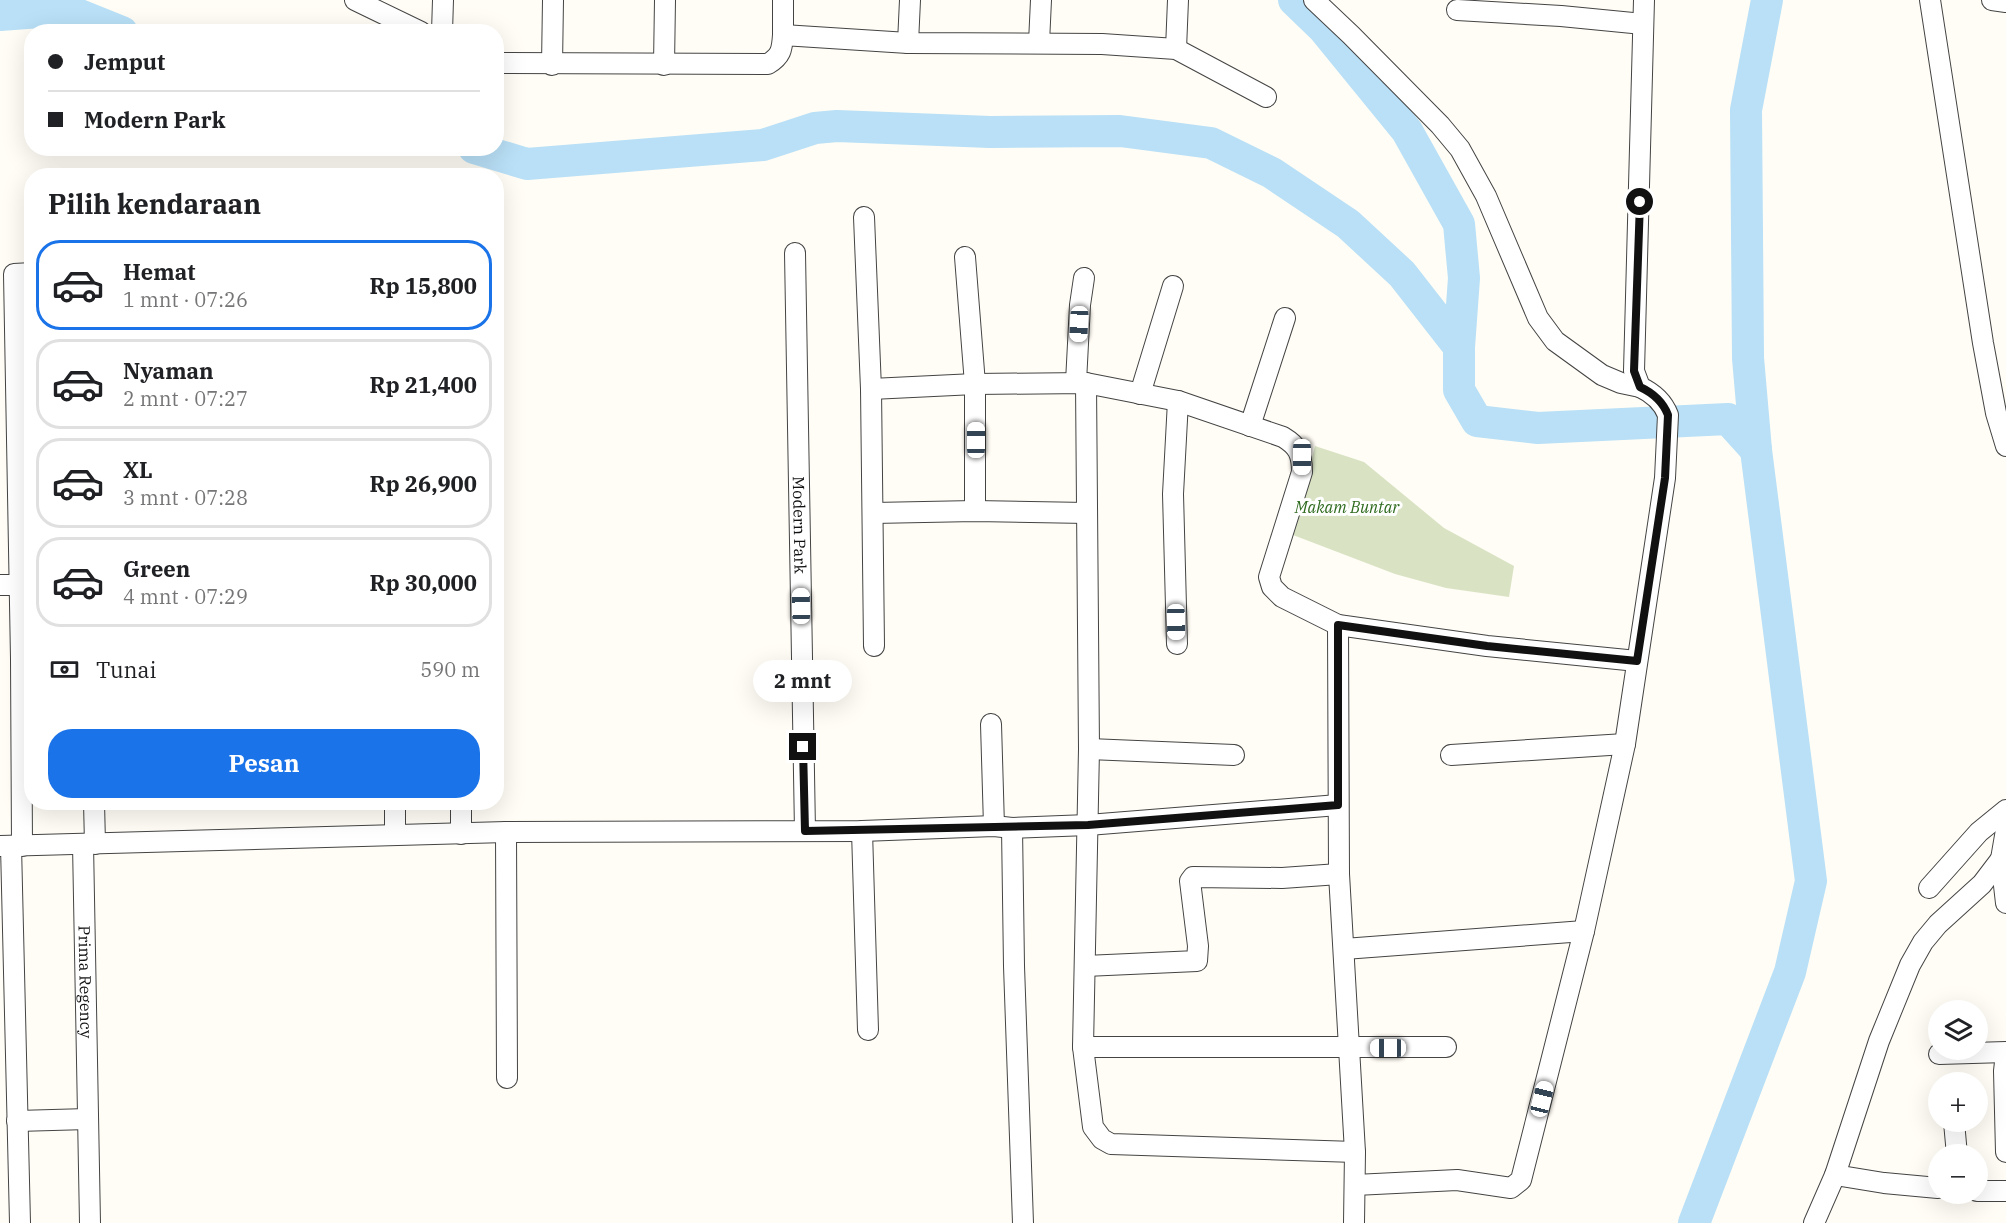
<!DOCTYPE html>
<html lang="id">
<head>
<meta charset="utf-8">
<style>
  body { margin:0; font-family:"IBM Plex Serif",serif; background:#f2f2f2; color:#202124; height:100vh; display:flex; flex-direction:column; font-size:22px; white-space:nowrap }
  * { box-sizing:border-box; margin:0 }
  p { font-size:20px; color:#757577 }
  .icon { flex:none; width:33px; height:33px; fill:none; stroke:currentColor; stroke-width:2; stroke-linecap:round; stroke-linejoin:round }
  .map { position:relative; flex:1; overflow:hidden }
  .details { position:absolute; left:24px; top:168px; width:480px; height:642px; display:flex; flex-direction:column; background:#fff; border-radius:24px; box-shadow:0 6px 24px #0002 }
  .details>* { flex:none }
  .banner { position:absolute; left:24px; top:24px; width:480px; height:132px; border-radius:24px; box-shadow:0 6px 24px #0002; display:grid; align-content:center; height:132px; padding:0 24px; background:#fff }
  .fabs { position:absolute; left:1928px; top:1000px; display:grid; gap:12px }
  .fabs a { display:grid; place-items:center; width:60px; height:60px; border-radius:50%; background:#fff; box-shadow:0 6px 24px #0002; font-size:30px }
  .end { position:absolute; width:27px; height:27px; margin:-14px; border:8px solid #111; background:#fff; box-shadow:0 0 0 3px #fff }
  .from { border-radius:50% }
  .bubble { position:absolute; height:42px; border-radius:21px; background:#fff; box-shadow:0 6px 24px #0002; font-size:20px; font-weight:800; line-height:42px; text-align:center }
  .car { position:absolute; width:18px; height:36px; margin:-18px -9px; border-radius:8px; box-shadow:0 0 4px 2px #0007; background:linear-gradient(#fff 24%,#345 0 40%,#fff 0 76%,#345 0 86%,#fff 0) }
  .banner b { display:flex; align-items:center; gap:21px; height:57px; font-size:22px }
  .banner b+b { border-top:2px solid #e0e0e0 }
  .banner i { width:15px; height:15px; background:#202124 }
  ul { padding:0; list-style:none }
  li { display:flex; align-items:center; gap:18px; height:90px; margin:0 12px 9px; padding:0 12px; border:3px solid #e0e0e0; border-radius:24px }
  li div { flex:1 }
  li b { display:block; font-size:22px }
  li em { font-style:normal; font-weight:800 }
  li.active { border-color:#1a73e8 }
  li>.icon { width:54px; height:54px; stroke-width:1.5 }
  h2 { padding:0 24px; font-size:27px; line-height:72px }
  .pay { display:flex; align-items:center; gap:15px; height:66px; padding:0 24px; font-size:22px }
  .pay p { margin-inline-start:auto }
  .cta { display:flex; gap:12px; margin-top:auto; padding:12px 24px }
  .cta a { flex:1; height:69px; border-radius:24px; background:#1a73e8; color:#fff; font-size:24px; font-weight:800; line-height:69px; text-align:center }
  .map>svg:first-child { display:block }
  .cemetery { fill:#d9e3c4 }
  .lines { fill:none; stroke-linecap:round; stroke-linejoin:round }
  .river { stroke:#b9e0f7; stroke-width:32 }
  .minor-casing { stroke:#444; stroke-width:22 }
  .minor { stroke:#fff; stroke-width:20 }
  .route { stroke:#111; stroke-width:8 }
  .labels { text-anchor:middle; stroke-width:6; stroke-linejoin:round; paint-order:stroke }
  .park-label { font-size:16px; font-style:italic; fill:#2f6b1f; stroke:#fff }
  .street-label { font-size:16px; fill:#111; stroke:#fff }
</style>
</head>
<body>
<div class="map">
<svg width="2006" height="1223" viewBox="0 0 2006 1223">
  <rect width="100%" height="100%" fill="#fffdf5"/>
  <path class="cemetery" d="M 1315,446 L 1364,462 L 1444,528 L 1514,566 L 1509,597 L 1446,588 L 1395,574 L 1293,535 Z"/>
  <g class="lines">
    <g class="river">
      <path d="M 1294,0 L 1323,28 L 1407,131 L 1459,224 L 1464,278 L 1459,347 L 1459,390 L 1477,421 L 1538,428 L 1728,419 L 1756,450"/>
      <path d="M 0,15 L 67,10 L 122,32"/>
      <path d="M 474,148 L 527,164 L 763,145 L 815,128 L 837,126 L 990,132 L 1120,131 L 1211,143 L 1272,173 L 1348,224 L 1402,274 L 1459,347"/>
      <path d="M 1694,1223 L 1790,972 L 1811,881 L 1756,450 L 1748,358 L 1746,110 L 1767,0"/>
    </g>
    <g class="minor-casing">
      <g id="minor">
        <path d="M 355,0 L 421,32"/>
        <path d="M 1314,0 L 1351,35 L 1440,125 L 1460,149 L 1486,196 L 1538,318 L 1555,341 L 1602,375 L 1621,383 L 1640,387"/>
        <path d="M 1930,0 L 1983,343 L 1996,413 L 2006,446"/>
        <path d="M 1992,0 L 2006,2"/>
        <path d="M 1457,10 L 1561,16 L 1643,24"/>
        <path d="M 442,32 L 443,0"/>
        <path d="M 783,35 L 783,0"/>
        <path d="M 908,43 L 910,0"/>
        <path d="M 1039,43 L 1041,0"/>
        <path d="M 1176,49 L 1178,0"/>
        <path d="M 496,63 L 768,64 C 781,56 782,50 783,35 L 908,43 L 1102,44 L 1176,49 L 1266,97"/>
        <path d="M 552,65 L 553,0"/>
        <path d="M 664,65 L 665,0"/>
        <path d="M 864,217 L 871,389 L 874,646"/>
        <path id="s1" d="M 795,253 L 805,831"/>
        <path d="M 965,257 L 975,384 L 975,511"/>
        <path d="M 1076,382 L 1080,305 L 1084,278"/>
        <path d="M 1086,383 L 1089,749 L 1083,1047 L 1093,1127 L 1102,1139 L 1111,1144 L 1355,1152"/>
        <path d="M 871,389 L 975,384 L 1086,383 L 1178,401 L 1283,437 C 1298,446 1302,454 1302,472 L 1269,577 L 1272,587 L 1282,597 L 1338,625 L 1487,646 L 1637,661"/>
        <path d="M 1140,394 L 1173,286"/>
        <path d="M 1250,426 L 1285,318"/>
        <path d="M 873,513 L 975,511 L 1087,513"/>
        <path d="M 0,585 L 20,585"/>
        <path d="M 1338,625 L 1339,874 L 1355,1152 L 1354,1223"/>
        <path d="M 1177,644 L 1173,494 L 1178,401"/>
        <path d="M 991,724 L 994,826"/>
        <path d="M 1089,749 L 1234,755"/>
        <path d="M 1451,755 L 1625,744"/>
        <path d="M 94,802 L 95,844"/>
        <path d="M 395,802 L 395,835"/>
        <path d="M 461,802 L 461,834"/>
        <path d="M 1012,828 L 1014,966 L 1023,1223"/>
        <path d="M 2006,830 L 2001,859 L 2006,903"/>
        <path d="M 862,831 L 868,1030"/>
        <path d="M 506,832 L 507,1078"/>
        <path id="s2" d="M 83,844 L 90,1223"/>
        <path d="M 0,846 L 506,832 L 862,831 L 994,826 L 1012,828 L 1088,825 L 1338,805"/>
        <path d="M 11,846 L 20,1223"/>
        <path d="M 22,846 L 21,659 L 14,274 L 32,273"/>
        <path d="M 1929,888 L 1979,832 L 2006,810"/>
        <path d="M 1344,949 L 1584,931"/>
        <path d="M 1085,966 L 1197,961 L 1198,946 L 1190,881 L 1193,877 L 1282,878 L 1339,874"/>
        <path d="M 1083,1047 L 1446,1047"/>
        <path d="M 2006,1053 L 2004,1071 L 2006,1152"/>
        <path d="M 1939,1054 L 2006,1052"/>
        <path d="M 17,1121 L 88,1119"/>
        <path d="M 1954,1122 L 1957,1155"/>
        <path d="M 1835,1175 L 1884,1183 L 1938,1188"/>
        <path d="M 1355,1185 L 1457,1180 L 1511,1188 L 1521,1180 L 1584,931 L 1625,744 L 1665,478 L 1668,415 C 1663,402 1653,393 1640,387 L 1634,371 L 1644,0"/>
        <path d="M 1977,1191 L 2006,1191"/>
        <path d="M 1814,1223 L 1835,1175 L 1879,1041 L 1910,965 L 1923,942 L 1938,924 L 1982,884 L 2001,859"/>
      </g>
    </g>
    <use href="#minor" class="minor"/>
  </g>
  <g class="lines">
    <path class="route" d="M 803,747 L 805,831 L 1088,825 L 1338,805 L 1338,625 L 1487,646 L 1637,661 L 1665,478 L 1668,415 C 1663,402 1653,393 1640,387 L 1634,371 L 1640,202"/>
  </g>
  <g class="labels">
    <g class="park-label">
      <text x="1347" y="513">Makam Buntar</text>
    </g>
    <g class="street-label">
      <text dy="6" stroke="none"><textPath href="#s1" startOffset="272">Modern Park</textPath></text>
      <text dy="6" stroke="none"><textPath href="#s2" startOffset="138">Prima Regency</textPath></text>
    </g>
  </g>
</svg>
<div class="fabs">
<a><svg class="icon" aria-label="layers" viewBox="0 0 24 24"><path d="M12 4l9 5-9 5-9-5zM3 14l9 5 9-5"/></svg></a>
<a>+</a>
<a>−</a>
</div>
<i class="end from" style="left:1640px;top:202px"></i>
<i class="end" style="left:803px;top:747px"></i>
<div class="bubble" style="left:753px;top:660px;width:99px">2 mnt</div>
<i class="car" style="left:1079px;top:324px;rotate:183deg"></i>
<i class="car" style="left:976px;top:440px;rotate:0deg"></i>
<i class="car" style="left:1302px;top:457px;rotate:180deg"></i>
<i class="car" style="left:801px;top:606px;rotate:359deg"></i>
<i class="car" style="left:1176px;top:622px;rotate:179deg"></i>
<i class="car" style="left:1388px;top:1048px;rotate:270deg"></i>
<i class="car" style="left:1542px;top:1099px;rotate:14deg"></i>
<div class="banner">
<b><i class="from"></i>Jemput</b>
<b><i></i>Modern Park</b>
</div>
<section class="details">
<h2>Pilih kendaraan</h2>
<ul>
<li class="active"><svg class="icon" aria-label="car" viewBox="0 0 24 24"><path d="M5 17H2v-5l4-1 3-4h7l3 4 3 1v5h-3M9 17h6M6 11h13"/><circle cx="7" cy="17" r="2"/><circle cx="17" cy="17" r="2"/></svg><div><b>Hemat</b><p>1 mnt · 07:26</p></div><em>Rp 15,800</em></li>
<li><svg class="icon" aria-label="car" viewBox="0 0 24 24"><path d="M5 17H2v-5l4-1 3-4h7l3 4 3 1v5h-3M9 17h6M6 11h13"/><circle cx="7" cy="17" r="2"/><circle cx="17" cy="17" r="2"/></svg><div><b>Nyaman</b><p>2 mnt · 07:27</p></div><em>Rp 21,400</em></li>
<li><svg class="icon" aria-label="car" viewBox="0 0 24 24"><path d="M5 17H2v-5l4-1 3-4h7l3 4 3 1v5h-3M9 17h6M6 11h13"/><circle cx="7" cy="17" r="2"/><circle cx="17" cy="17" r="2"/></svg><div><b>XL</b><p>3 mnt · 07:28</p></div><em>Rp 26,900</em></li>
<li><svg class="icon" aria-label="car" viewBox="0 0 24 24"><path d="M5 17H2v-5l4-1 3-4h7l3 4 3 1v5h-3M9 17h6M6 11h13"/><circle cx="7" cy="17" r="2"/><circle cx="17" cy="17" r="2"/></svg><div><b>Green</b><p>4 mnt · 07:29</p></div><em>Rp 30,000</em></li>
</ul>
<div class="pay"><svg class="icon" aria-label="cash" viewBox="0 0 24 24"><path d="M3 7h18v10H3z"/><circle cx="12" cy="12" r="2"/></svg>Tunai<p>590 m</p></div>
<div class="cta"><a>Pesan</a></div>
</section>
</div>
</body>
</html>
